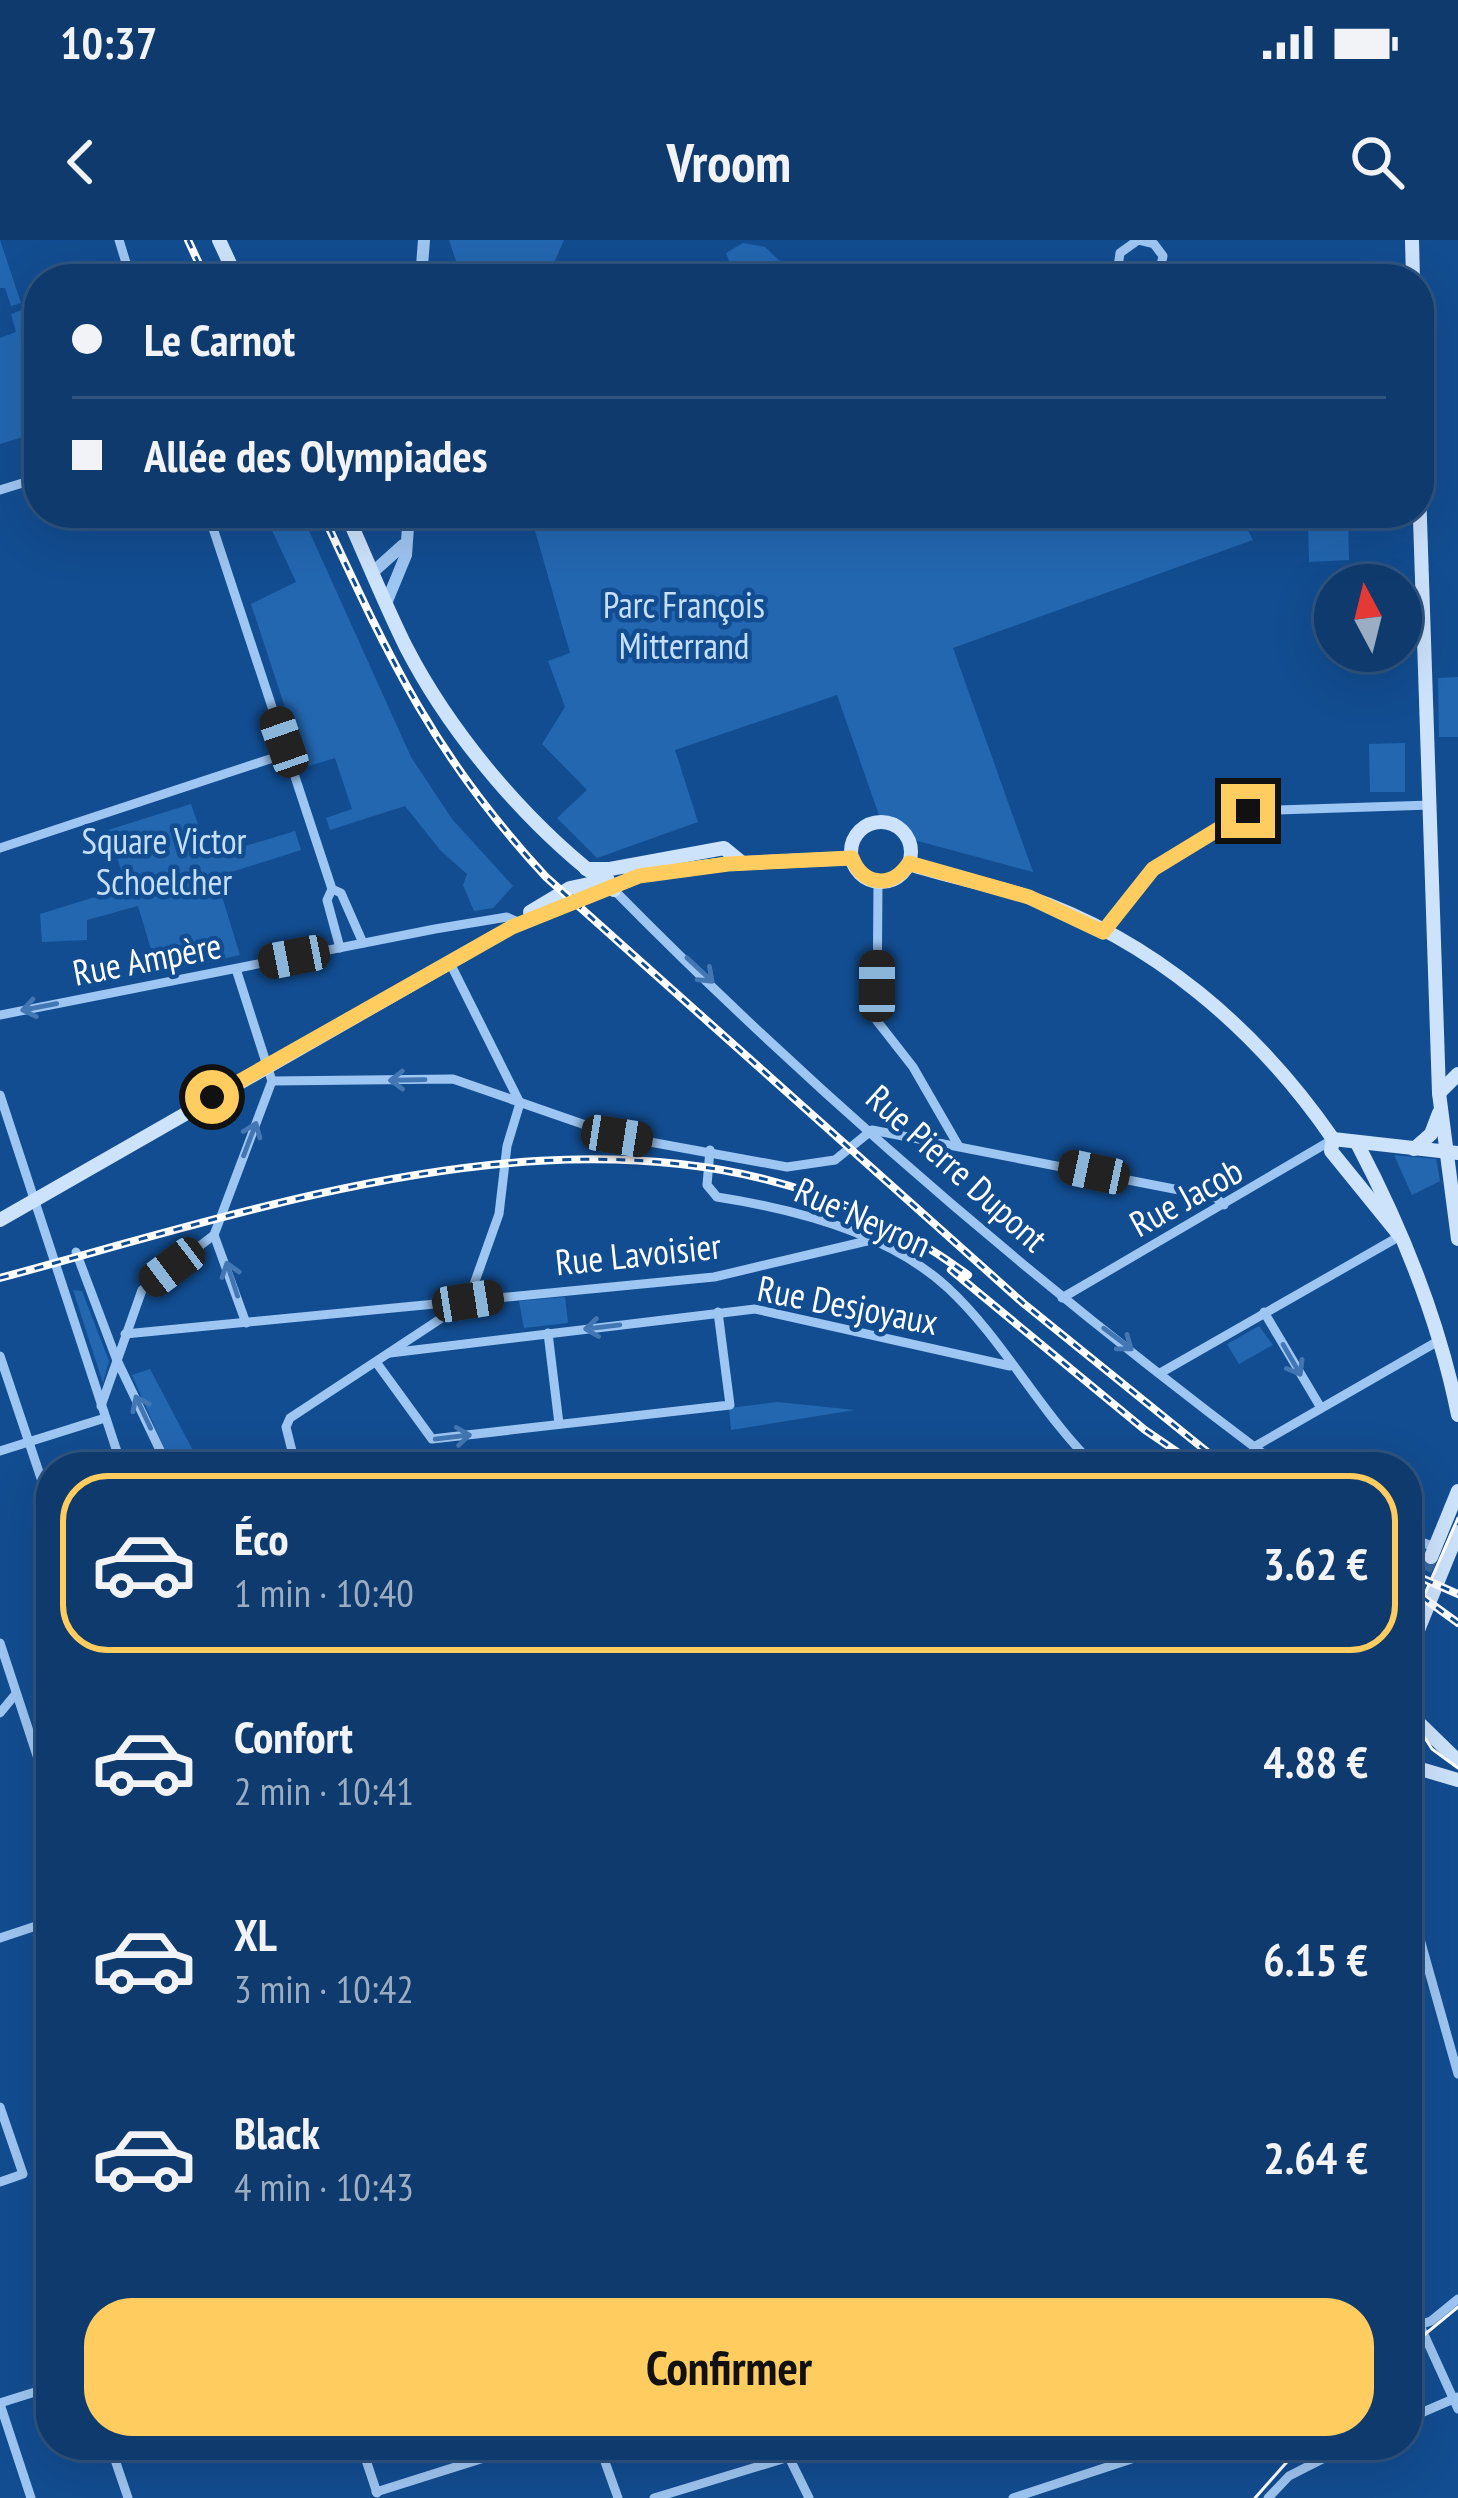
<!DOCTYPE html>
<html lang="fr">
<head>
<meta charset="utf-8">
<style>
  body { margin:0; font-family:"PT Sans Narrow",sans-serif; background:#1c4575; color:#f1f3f6; height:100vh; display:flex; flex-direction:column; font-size:45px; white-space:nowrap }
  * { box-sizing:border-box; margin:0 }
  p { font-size:39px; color:#9badc2 }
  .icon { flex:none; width:66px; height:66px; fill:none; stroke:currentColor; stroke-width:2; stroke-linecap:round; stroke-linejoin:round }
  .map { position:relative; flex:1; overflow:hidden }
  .panel { position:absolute; left:36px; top:1212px; width:1386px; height:1008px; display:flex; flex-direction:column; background:#0e3a6d; border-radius:48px; box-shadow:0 12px 48px #0002,0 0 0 3px #2e5480 }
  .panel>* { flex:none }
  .top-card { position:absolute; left:24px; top:24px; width:1410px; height:264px; border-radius:48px; box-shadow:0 12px 48px #0002,0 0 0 3px #2e5480; display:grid; align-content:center; height:264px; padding:0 48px; background:#0e3a6d }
  .needle { width:78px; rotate:353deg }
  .controls { position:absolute; left:1314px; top:324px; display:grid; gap:24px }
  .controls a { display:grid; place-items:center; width:108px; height:108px; border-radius:50%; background:#0e3a6d; box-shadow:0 12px 48px #0002,0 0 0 3px #2e5480; font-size:60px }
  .end { position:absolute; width:54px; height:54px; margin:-27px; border:15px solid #ffcc5f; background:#111; box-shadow:0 0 0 6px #111 }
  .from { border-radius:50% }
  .car { position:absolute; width:36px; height:72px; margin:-36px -18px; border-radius:15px; box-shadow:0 0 9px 3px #0007; background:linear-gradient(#222 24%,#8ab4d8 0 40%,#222 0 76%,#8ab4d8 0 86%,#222 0) }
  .top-card b { display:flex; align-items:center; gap:42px; height:114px; font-size:45px }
  .top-card b+b { border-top:3px solid #2e5480 }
  .top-card i { width:30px; height:30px; background:#f1f3f6 }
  ul { padding:21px 0 0; list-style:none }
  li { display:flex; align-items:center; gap:36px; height:180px; margin:0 24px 18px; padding:0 24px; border:6px solid transparent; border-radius:48px }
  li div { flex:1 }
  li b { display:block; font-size:45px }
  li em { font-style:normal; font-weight:700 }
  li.selected { border-color:#ffcc5f }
  li>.icon { width:108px; height:108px; stroke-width:1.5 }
  .action { display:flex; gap:24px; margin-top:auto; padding:24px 48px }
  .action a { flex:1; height:138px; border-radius:48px; background:#ffcc5f; color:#111; font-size:48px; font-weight:700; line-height:138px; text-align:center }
  .status { display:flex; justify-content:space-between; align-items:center; height:84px; padding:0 60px; background:#0e3a6d; direction:ltr }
  .status svg { height:33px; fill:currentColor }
  header { display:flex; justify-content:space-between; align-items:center; height:156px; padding:0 48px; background:#0e3a6d; font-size:54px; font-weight:700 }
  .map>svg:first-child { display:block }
  .green { fill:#2367b1 }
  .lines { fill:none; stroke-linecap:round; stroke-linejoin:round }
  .secondary-tunnel { stroke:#3668a2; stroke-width:14; stroke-dasharray:14 7; stroke-linecap:butt }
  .minor { stroke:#9ec6f2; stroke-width:9 }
  .tertiary { stroke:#9ec6f2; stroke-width:12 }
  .secondary { stroke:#cde3fc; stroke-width:14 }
  .tram { stroke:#fff; stroke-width:3 }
  .rail-casing { stroke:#fff; stroke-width:8 }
  .rail { stroke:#124d91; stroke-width:3; stroke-dasharray:9; stroke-linecap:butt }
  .oneway { stroke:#4377b3 }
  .route { stroke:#ffcc5f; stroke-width:15 }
  .labels { text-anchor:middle; stroke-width:9; stroke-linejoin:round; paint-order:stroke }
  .park-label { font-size:36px; fill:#c5e0fd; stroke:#124d91 }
  .street-label { font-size:36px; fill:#fff; stroke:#124d91 }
</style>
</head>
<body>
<div class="status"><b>10:37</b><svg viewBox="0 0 49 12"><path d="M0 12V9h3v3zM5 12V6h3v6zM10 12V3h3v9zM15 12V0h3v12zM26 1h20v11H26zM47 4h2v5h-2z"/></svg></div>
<header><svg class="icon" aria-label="back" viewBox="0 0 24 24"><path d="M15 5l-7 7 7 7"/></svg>Vroom<svg class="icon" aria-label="search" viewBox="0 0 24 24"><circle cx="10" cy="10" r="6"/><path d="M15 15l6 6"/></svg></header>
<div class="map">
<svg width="1458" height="2258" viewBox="0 0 1458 2258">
  <rect width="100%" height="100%" fill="#124d91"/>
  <g class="green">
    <path d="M 0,0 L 21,63 L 11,66 L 5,48 L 0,48 Z"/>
    <path d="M 449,0 L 564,0 L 547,39 L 462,39 Z"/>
    <path d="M 743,3 L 765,7 L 784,25 L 781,36 L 746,39 L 733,31 L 726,13 Z"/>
    <path d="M 35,65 L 39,192 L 0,204 L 0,98 L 16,92 L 11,74 Z"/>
    <path d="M 264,273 L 301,273 L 411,517 L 452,579 L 513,646 L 493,668 L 474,671 L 463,645 L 467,634 L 441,611 L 405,566 L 330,590 L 326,578 L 352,569 L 335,518 L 309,526 L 301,516 L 251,364 L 296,342 Z"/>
    <path d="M 530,273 L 1239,273 L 1253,300 L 953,408 L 1033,632 L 914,600 L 897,583 L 880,578 L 837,455 L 675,510 L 698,582 L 597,618 L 557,578 L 587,550 L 542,504 L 565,467 L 548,421 L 570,413 Z"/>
    <path d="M 1348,278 L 1349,320 L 1309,322 L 1308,279 Z"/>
    <path d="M 1458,437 L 1458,497 L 1439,497 L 1438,438 Z"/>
    <path d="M 1405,503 L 1405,552 L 1370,552 L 1369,504 Z"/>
    <path d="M 191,564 L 209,617 L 295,591 L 301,610 L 216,637 L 240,715 L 158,733 L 138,666 L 87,680 L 87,700 L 42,702 L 40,674 L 127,647 L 108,590 Z"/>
    <path d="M 1394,915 L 1436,919 L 1440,941 L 1412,955 Z"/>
    <path d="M 73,1050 L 82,1051 L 109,1121 L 103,1143 Z"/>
    <path d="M 565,1057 L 568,1083 L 524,1088 L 519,1061 Z"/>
    <path d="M 1259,1086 L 1273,1105 L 1239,1124 L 1227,1104 Z"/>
    <path d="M 150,1129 L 198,1220 L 202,1227 L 175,1227 L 167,1215 L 132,1135 Z"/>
    <path d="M 777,1162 L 855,1170 L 731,1190 L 729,1168 Z"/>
    <path d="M 829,1209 L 896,1212 L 912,1227 L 672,1227 Z"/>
  </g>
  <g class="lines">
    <path class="secondary-tunnel" d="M 1407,1368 L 1431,1317"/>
    <g class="minor">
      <path d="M 119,0 L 131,39"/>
      <path d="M 1124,39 L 1118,27 L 1120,13 L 1138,0 L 1154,4 L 1163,16 L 1158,39"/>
      <path d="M 0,250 L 39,238"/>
      <path d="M 208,273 L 332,649 L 341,653 L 363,703"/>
      <path d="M 0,608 L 288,513"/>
      <path d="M 878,642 L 877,781 L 913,827 L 958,905"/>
      <path d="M 332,649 L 327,660 L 340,708"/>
      <path d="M 614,650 C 818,857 1048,1053 1281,1227"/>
      <path d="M 1103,691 L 1153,629 L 1248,571 L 1431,565"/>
      <path d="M 449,721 L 519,861"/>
      <path d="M 0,775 L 435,689 L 507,677 L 516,681"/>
      <path d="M 272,841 L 453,839 L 617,896 L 787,927 L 835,920 L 872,890 L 1215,957 L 1224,965"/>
      <path d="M 0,855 L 122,1227"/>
      <path d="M 710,910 L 707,945 L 717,957 C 794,969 889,993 948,1048 C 1004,1100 1040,1173 1096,1227"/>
      <path d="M 214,995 L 246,1083"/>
      <path d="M 76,1012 L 116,1118 L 168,1227"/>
      <path d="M 1062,1058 L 1332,900"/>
      <path d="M 468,1061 L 499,974 L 507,906 L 520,863"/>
      <path d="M 1264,1072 L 1321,1168"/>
      <path d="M 548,1093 L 559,1184"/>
      <path d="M 125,1094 L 714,1037 L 867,1001"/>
      <path d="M 390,1113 L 755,1069 L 1010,1126"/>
      <path d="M 0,1116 L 51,1268"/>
      <path d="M 376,1122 L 432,1199 L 730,1165 L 718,1072"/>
      <path d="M 1162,1132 L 1400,996"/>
      <path d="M 101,1166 L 142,1050 L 214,995 L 272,841 L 236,729"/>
      <path d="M 1254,1207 L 1440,1100"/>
      <path d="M 0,1211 L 105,1178"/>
      <path d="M 296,1227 L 286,1187 L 290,1178 L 463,1064"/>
      <path d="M 1407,1296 L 1434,1307"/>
      <path d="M 0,1403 L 51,1558"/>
      <path d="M 0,1473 L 14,1456"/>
      <path d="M 32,1500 L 51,1492"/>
      <path d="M 1407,1653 L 1458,1834"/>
      <path d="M 0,1698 L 51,1681"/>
      <path d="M 0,1867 L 23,1934 L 0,1942"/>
      <path d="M 1407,2057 L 1458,2169"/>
      <path d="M 1407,2089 L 1431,2081 L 1458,2059"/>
      <path d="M 0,2163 L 51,2147"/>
      <path d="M 0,2164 L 31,2258"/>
      <path d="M 1407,2179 L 1458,2157"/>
      <path d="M 110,2205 L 128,2258"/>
      <path d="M 361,2205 L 377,2253"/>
      <path d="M 599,2205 L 618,2258"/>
      <path d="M 783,2205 L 809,2258"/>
      <path d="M 376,2252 L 525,2205"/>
      <path d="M 654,2258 L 789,2217"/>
      <path d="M 1013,2258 L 1174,2205"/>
      <path d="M 1268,2258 L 1289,2236 L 1350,2205"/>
    </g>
    <g class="tertiary">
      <path d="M 421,39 L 424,0"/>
      <path d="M 373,332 L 403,305"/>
      <path d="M 387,361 L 406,315 L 409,273"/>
    </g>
    <g class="secondary">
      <path d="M 219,0 L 237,39"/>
      <path d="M 1412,0 L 1413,39"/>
      <path d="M 1419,249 L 1439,853 L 1458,999"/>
      <path d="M 346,273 C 366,317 384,363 406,407 C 453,498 532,590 614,650"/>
      <circle cx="881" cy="612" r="30"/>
      <path d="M 909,624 C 947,637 987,643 1025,656 C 1153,699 1258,790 1333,899 L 1331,911 L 1400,996"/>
      <path d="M 586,629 L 610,629 L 724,608 L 741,622"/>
      <path d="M 630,637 L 725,624 L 852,618"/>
      <path d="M 530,672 L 570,648 L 608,640"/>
      <path d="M 1439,853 L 1458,834"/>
      <path d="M 1333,899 L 1458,913"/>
      <path d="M 1358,905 C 1403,991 1439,1080 1458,1175"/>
      <path d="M 1414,909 L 1431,894 L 1439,873"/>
      <path d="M 0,980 L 512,687 L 639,636"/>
      <path d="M 1431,1317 L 1458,1251"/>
      <path d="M 1407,1369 L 1407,1368"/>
      <path d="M 1407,1417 L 1458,1292"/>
      <path d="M 1407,1449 L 1419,1483 L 1458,1521"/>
      <path d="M 1407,1525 L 1458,1540"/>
    </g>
    <g class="tram">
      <path d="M 1407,1395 L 1458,1278"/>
      <path d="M 1407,1470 L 1432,1509 L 1458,1528"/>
      <path d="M 1407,2109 L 1458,2067"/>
      <path d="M 1255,2258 L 1302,2205"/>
    </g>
    <g class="rail-casing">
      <g id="rail">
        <path d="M 188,0 L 206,39"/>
        <path d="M 322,273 C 390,420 434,516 546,637 L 1023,1063 L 1226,1227"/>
        <path d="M 951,1030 L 1145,1190 L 1195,1224"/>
        <path d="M 0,1038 C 310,955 678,820 968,1035"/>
        <path d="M 1408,1332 L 1458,1354"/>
        <path d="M 1407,1346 L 1458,1383"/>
      </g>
    </g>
    <use href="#rail" class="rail"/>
  </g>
  <defs><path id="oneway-shaft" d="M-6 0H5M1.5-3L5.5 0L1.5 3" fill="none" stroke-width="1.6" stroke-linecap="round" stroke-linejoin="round" transform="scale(3)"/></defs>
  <g class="oneway">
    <use href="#oneway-shaft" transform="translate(700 730) rotate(43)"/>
    <use href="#oneway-shaft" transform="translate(39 767) rotate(169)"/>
    <use href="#oneway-shaft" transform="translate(407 840) rotate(179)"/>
    <use href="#oneway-shaft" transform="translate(250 899) rotate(-69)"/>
    <use href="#oneway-shaft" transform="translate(232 1039) rotate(-108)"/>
    <use href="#oneway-shaft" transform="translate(602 1087) rotate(173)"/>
    <use href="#oneway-shaft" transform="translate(1118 1099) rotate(37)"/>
    <use href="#oneway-shaft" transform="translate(1292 1120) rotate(60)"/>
    <use href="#oneway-shaft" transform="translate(143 1172) rotate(-115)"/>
    <use href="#oneway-shaft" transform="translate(453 1197) rotate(-7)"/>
  </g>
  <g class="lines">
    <path class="route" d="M 212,857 L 512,687 L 639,636 L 728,624 L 852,618 C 863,646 892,649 909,623 L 1029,657 L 1103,692 L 1153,629 L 1248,571"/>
  </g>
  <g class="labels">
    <g class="park-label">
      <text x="684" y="378">Parc François<tspan x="684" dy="41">Mitterrand</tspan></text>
      <text x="164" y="614">Square Victor<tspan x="164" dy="41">Schoelcher</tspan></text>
    </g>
    <g class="street-label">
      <text transform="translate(147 719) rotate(-11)" y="13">Rue Ampère</text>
      <text transform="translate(957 928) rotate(42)" y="13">Rue Pierre Dupont</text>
      <text transform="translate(1186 957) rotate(-29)" y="13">Rue Jacob</text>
      <text transform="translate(863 977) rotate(24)" y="13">Rue Neyron</text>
      <text transform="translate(638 1014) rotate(-6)" y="13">Rue Lavoisier</text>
      <text transform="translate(848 1065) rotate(11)" y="13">Rue Desjoyaux</text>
    </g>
  </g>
</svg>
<div class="controls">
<a><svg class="needle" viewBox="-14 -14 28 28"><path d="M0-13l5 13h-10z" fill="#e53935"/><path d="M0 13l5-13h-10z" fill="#9badc2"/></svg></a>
</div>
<i class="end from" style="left:212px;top:857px"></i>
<i class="end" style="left:1248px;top:571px"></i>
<i class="car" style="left:284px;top:502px;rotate:341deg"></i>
<i class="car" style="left:294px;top:717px;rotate:259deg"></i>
<i class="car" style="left:877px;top:746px;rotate:0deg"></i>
<i class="car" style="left:617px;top:896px;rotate:99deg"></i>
<i class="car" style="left:1094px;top:932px;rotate:282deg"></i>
<i class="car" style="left:172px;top:1027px;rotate:233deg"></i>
<i class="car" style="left:468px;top:1061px;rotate:81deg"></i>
<div class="top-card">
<b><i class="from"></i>Le Carnot</b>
<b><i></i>Allée des Olympiades</b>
</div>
<section class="panel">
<ul>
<li class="selected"><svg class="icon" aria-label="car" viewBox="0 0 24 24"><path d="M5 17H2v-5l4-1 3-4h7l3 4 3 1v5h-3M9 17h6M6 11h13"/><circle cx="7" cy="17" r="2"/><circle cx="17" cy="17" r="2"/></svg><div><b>Éco</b><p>1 min · 10:40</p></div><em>3.62 €</em></li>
<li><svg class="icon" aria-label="car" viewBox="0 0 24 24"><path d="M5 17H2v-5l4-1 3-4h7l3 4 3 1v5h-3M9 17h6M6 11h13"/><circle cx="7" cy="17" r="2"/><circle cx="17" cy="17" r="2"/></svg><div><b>Confort</b><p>2 min · 10:41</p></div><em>4.88 €</em></li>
<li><svg class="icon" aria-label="car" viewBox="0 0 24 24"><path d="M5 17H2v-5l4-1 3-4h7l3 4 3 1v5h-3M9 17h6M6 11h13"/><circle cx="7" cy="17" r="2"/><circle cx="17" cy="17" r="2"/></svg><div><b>XL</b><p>3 min · 10:42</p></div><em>6.15 €</em></li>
<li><svg class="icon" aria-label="car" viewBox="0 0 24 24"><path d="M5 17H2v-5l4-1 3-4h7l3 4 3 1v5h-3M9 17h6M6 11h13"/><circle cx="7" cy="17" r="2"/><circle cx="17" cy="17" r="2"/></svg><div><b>Black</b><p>4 min · 10:43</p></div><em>2.64 €</em></li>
</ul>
<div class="action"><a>Confirmer</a></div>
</section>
</div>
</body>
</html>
